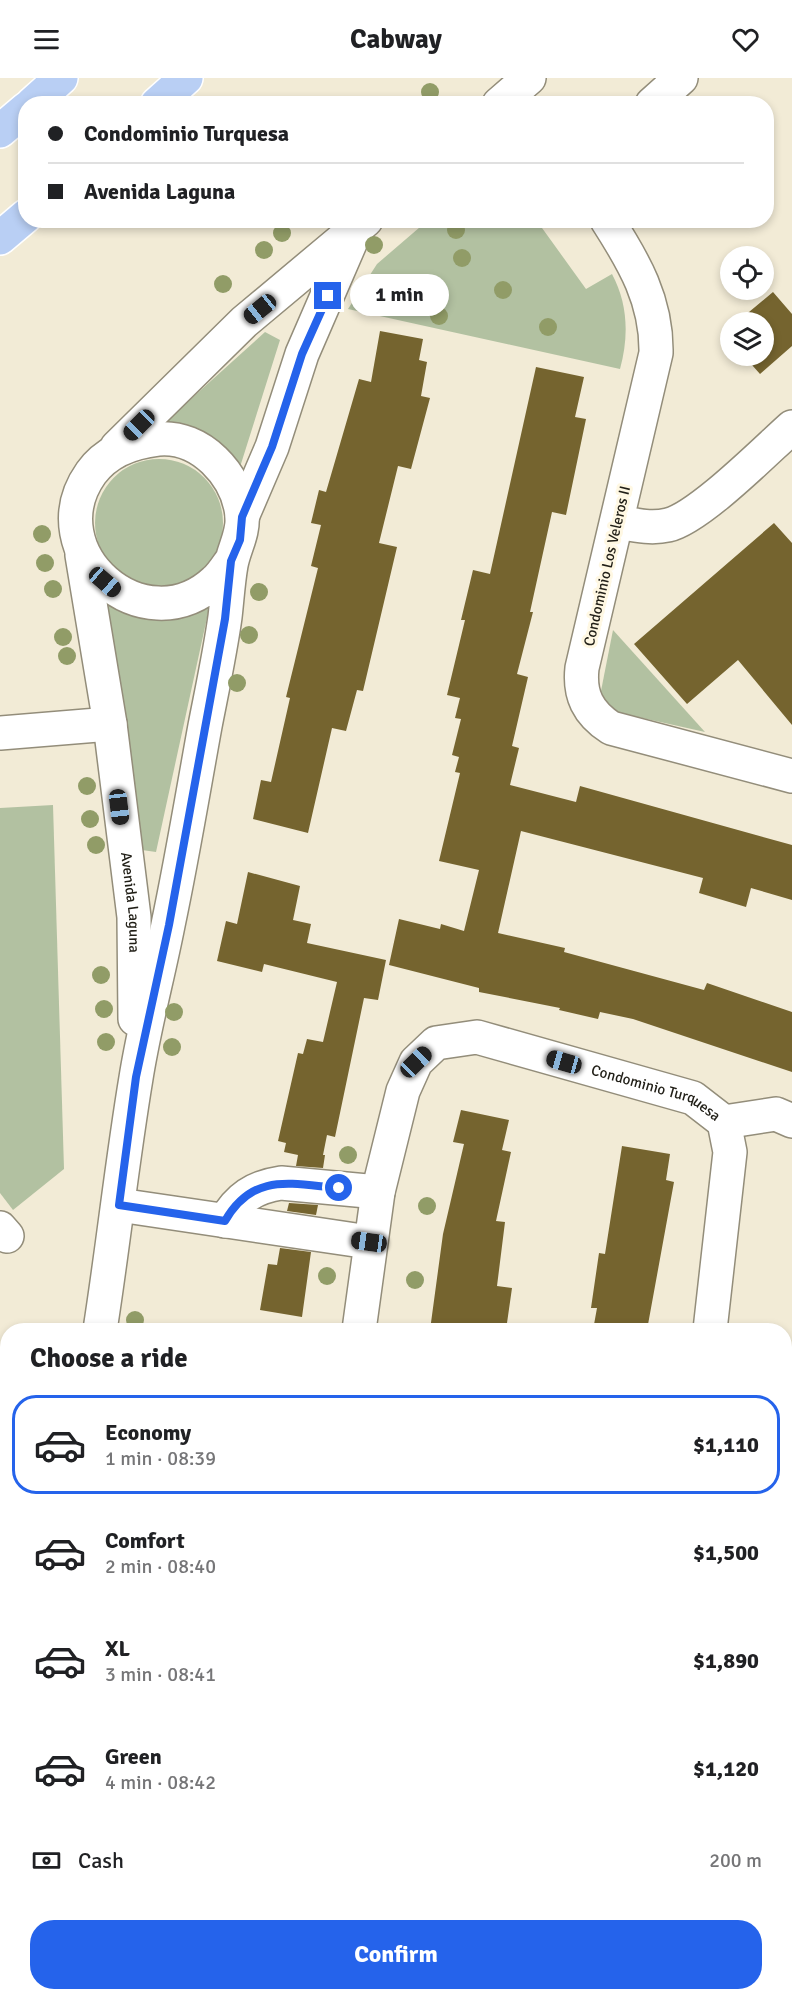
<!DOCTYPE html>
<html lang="en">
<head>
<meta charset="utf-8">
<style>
  body { margin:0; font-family:Signika,sans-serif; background:#f6f6f6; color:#202124; height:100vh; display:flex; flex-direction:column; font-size:22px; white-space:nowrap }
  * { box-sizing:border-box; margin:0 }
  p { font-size:20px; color:#757577 }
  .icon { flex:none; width:33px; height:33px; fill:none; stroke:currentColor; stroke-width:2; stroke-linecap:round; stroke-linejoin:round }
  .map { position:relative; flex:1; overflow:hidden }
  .drawer { position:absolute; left:0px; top:1245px; width:792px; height:678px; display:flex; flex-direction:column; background:#fff; border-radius:24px 24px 0 0; box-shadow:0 3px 9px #0003 }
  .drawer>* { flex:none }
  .hud { position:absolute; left:18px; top:18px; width:756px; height:132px; border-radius:24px; box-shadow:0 3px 9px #0003; display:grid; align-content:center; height:132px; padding:0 30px; background:#fff }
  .buttons { position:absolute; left:720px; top:168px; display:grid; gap:12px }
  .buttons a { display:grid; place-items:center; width:54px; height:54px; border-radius:50%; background:#fff; box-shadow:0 3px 9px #0003; font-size:30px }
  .end { position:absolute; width:27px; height:27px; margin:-14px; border:8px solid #2563eb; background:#fff; box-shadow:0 0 0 3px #fff }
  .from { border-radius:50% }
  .bubble { position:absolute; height:42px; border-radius:21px; background:#fff; box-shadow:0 3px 9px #0003; font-size:20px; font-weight:800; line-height:42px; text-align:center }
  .car { position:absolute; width:18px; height:36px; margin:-18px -9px; border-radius:8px; box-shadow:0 0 4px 2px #0007; background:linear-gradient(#222 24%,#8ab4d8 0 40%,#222 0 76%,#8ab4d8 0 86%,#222 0) }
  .hud b { display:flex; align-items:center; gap:21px; height:57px; font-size:22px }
  .hud b+b { border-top:2px solid #e0e0e0 }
  .hud i { width:15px; height:15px; background:#202124 }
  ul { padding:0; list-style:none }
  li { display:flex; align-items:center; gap:18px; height:99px; margin:0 12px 9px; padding:0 18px; border:3px solid transparent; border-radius:24px }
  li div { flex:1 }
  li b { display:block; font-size:22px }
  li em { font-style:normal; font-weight:800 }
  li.on { border-color:#2563eb }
  li>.icon { width:54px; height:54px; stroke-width:1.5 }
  h2 { padding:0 30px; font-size:27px; line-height:72px }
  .pay { display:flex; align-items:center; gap:15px; height:66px; padding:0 30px; font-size:22px }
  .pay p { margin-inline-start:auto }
  .primary-button { display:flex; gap:12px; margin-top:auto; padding:12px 30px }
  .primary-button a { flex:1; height:69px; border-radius:24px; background:#2563eb; color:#fff; font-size:24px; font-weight:800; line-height:69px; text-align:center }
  header { display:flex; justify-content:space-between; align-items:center; height:78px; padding:0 30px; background:#fff; font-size:27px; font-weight:800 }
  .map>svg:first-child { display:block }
  .green { fill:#b2c1a1 }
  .building { fill:#75642f }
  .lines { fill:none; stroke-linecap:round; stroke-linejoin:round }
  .minor-casing { stroke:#938d7a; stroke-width:36 }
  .highway-casing { stroke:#fff; stroke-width:36 }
  .minor { stroke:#fff; stroke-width:33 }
  .highway { stroke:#b9cff4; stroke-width:33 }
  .tree { fill:#919c67 }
  .route { stroke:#2563eb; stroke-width:8 }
  .labels { text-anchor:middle; stroke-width:6; stroke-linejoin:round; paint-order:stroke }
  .street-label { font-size:15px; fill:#211f17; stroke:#fff8e3 }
</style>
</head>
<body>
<header><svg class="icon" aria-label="menu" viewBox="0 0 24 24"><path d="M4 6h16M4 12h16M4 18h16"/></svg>Cabway<svg class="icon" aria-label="heart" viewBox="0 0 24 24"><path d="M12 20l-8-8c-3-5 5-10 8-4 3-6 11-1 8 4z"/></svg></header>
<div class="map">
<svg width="792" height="1923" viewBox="0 0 792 1923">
  <rect width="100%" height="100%" fill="#f2ebd6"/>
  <g class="green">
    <path d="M 427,143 L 537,143 L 586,211 L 612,196 C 628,226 629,258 620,291 L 348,231 L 377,186 Z"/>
    <path d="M 265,254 L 280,262 L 240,389 L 218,364 L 162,347 Z"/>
    <circle cx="159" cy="445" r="64"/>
    <path d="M 103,526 C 138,536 175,540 210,526 L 156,774 L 142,772 Z"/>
    <path d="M 613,552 L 705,654 L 620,635 L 611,631 L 600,618 Z"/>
    <path d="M 53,727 L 64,1091 L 13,1132 L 0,1115 L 0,730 Z"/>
  </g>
  <g class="building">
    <path d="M 773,214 L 792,236 L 792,268 L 760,296 L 744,278 L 764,278 L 764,244 L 737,244 Z"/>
    <path d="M 380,253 L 423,261 L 419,282 L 427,284 L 421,318 L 430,320 L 411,391 L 398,388 L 379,465 L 397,469 L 363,613 L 357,612 L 346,653 L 332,650 L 308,755 L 253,741 L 261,702 L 271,704 L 290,620 L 286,619 L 318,490 L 311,488 L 321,447 L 311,445 L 319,412 L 326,414 L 359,301 L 371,304 Z"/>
    <path d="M 536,289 L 584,299 L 575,339 L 586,341 L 566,437 L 552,434 L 530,534 L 533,534 L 517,596 L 528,599 L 512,668 L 519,670 L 510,707 L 576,724 L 580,708 L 792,767 L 792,822 L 751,810 L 746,829 L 699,815 L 703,800 L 521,753 L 498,855 L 565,870 L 564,874 L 704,912 L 707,905 L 792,934 L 792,994 L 633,941 L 600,934 L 598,941 L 559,932 L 560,930 L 479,914 L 479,910 L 389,887 L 399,841 L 440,851 L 441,846 L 464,853 L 479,792 L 439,783 L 460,695 L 455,694 L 459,679 L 452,677 L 461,641 L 455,640 L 460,620 L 447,617 L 465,542 L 461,542 L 473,492 L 490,496 Z"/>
    <path d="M 774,445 L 792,465 L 792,647 L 738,582 L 687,626 L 634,566 Z"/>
    <path d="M 248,794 L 300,808 L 293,842 L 311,846 L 307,865 L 386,882 L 378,922 L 364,920 L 335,1059 L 327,1057 L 323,1077 L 325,1077 L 323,1090 L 296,1088 L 298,1077 L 284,1074 L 286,1065 L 278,1063 L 298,975 L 303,976 L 307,961 L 323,964 L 337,904 L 264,886 L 262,894 L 217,883 L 226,843 L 237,846 Z"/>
    <path d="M 461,1032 L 509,1042 L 502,1072 L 511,1074 L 496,1143 L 505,1144 L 497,1208 L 512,1210 L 506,1252 L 430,1252 L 443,1156 L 464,1066 L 453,1064 Z"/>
    <path d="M 622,1068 L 670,1076 L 666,1102 L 674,1104 L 647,1252 L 593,1252 L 597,1230 L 591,1230 L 599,1175 L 605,1176 Z"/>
    <path d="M 289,1125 L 318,1127 L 316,1137 L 287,1133 Z"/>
    <path d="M 280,1170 L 311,1174 L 302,1239 L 260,1232 L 268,1186 L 277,1187 Z"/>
  </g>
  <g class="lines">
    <g class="minor-casing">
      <g id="minor">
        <path d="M 499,26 L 529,0"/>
        <path d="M 652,26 L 681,0"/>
        <path d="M 607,142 C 634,184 657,223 656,275 L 582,590 C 579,617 588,635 611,650 L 792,698"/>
        <path d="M 117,369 L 244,244 L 366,142"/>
        <path d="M 242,439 L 272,369 L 302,276 L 354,156"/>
        <path d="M 617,444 C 634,447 651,451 668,447 C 699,440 765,373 792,349"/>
        <path id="s1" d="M 82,477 L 110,646 L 134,839 L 135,941"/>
        <path d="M 0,655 L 110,646"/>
        <path d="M 724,1044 L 776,1036 L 792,1043"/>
        <path d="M 119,1127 L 369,1164"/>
        <path d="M 225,1143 C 238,1120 254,1109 281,1105 L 378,1114"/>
        <path d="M 0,1150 L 7,1158"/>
        <path d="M 100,1252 C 113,1169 122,1084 136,1000 C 144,949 158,898 168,847 C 182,781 193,714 205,648 C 212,612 220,575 225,539 C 227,522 228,504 231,487 C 234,470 244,455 242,437 C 237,397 201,357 158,361 C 132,364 107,373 91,395 C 35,474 144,569 215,503 C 221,498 226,490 231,483"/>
        <path id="s2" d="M 359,1252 L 378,1114 L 403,1013 L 416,984 L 436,965 L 477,959 L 693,1020 L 724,1044 L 730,1074 L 710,1252"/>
        <path d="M 784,1738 L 792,1737"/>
        <path d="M 52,1923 L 53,1916"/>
      </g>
    </g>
    <g class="highway-casing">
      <g id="highway">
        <path d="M 32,26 L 61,0"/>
        <path d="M 157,26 L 186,0"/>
        <path d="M 0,53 L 26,31"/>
        <path d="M 0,160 L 26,138"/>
      </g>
    </g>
    <use href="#minor" class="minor"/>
    <use href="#highway" class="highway"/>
  </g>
  <g class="tree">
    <circle cx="430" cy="14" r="9"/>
    <circle cx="456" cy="152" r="9"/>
    <circle cx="282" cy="155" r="9"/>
    <circle cx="374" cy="167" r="9"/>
    <circle cx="264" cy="172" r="9"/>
    <circle cx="462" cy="180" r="9"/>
    <circle cx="223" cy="206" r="9"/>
    <circle cx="503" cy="212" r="9"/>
    <circle cx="439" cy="238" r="9"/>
    <circle cx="548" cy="249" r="9"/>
    <circle cx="42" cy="456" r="9"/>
    <circle cx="45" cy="485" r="9"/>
    <circle cx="53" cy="511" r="9"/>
    <circle cx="259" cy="514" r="9"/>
    <circle cx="249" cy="557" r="9"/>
    <circle cx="63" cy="559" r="9"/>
    <circle cx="67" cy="578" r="9"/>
    <circle cx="237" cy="605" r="9"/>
    <circle cx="87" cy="708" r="9"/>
    <circle cx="90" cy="741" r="9"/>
    <circle cx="96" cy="767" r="9"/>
    <circle cx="101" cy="897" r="9"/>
    <circle cx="104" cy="931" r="9"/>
    <circle cx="174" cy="934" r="9"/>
    <circle cx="106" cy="964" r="9"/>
    <circle cx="172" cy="969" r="9"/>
    <circle cx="348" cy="1077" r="9"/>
    <circle cx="427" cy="1128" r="9"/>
    <circle cx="327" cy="1198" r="9"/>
    <circle cx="415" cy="1202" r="9"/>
    <circle cx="135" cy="1242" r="9"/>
  </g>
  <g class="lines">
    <path class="route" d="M 328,218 L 302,276 L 272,369 L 242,439 L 240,462 L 231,483 L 225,541 L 169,847 L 136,999 L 119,1127 L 225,1143 C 253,1094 291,1106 339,1110"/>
  </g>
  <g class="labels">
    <g class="street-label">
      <text transform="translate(607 488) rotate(-77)" y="5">Condominio Los Veleros II</text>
      <text dy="5" stroke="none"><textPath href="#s1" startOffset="351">Avenida Laguna</textPath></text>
      <text dy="5" stroke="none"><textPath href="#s2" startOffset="532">Condominio Turquesa</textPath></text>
    </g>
  </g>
</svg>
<div class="buttons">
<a><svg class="icon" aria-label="locate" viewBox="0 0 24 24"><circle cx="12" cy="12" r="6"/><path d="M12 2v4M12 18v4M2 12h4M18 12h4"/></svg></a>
<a><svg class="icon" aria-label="layers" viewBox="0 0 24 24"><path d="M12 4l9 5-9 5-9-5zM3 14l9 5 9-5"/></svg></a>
</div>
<i class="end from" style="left:339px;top:1110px"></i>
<i class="end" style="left:328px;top:218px"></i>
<div class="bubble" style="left:350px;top:196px;width:99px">1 min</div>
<i class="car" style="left:260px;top:231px;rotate:231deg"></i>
<i class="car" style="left:139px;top:347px;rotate:225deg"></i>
<i class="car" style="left:105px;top:504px;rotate:131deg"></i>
<i class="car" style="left:119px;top:729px;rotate:173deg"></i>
<i class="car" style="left:416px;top:984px;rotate:46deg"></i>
<i class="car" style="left:564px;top:984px;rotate:286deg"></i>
<i class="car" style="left:369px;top:1164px;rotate:278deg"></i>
<div class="hud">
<b><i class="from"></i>Condominio Turquesa</b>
<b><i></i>Avenida Laguna</b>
</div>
<section class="drawer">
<h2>Choose a ride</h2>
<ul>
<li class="on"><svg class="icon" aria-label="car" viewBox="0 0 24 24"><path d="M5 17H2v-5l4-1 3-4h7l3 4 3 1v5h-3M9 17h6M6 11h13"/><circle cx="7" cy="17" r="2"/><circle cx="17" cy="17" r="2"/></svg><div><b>Economy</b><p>1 min · 08:39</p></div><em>$1,110</em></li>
<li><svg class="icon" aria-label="car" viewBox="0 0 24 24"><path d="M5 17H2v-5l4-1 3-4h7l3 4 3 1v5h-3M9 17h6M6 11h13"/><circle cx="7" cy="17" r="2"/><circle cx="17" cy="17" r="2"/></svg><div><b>Comfort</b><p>2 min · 08:40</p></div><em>$1,500</em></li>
<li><svg class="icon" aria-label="car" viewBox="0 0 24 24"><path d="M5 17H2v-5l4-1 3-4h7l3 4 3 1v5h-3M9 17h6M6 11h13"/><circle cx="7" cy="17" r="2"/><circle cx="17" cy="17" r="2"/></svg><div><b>XL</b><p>3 min · 08:41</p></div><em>$1,890</em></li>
<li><svg class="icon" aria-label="car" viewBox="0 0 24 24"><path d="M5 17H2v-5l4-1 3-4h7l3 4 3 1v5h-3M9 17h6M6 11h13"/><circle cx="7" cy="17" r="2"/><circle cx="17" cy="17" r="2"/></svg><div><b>Green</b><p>4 min · 08:42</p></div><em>$1,120</em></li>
</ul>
<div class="pay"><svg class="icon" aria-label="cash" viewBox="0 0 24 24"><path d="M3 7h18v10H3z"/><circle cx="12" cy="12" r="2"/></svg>Cash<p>200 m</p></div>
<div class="primary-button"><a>Confirm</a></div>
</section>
</div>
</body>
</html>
